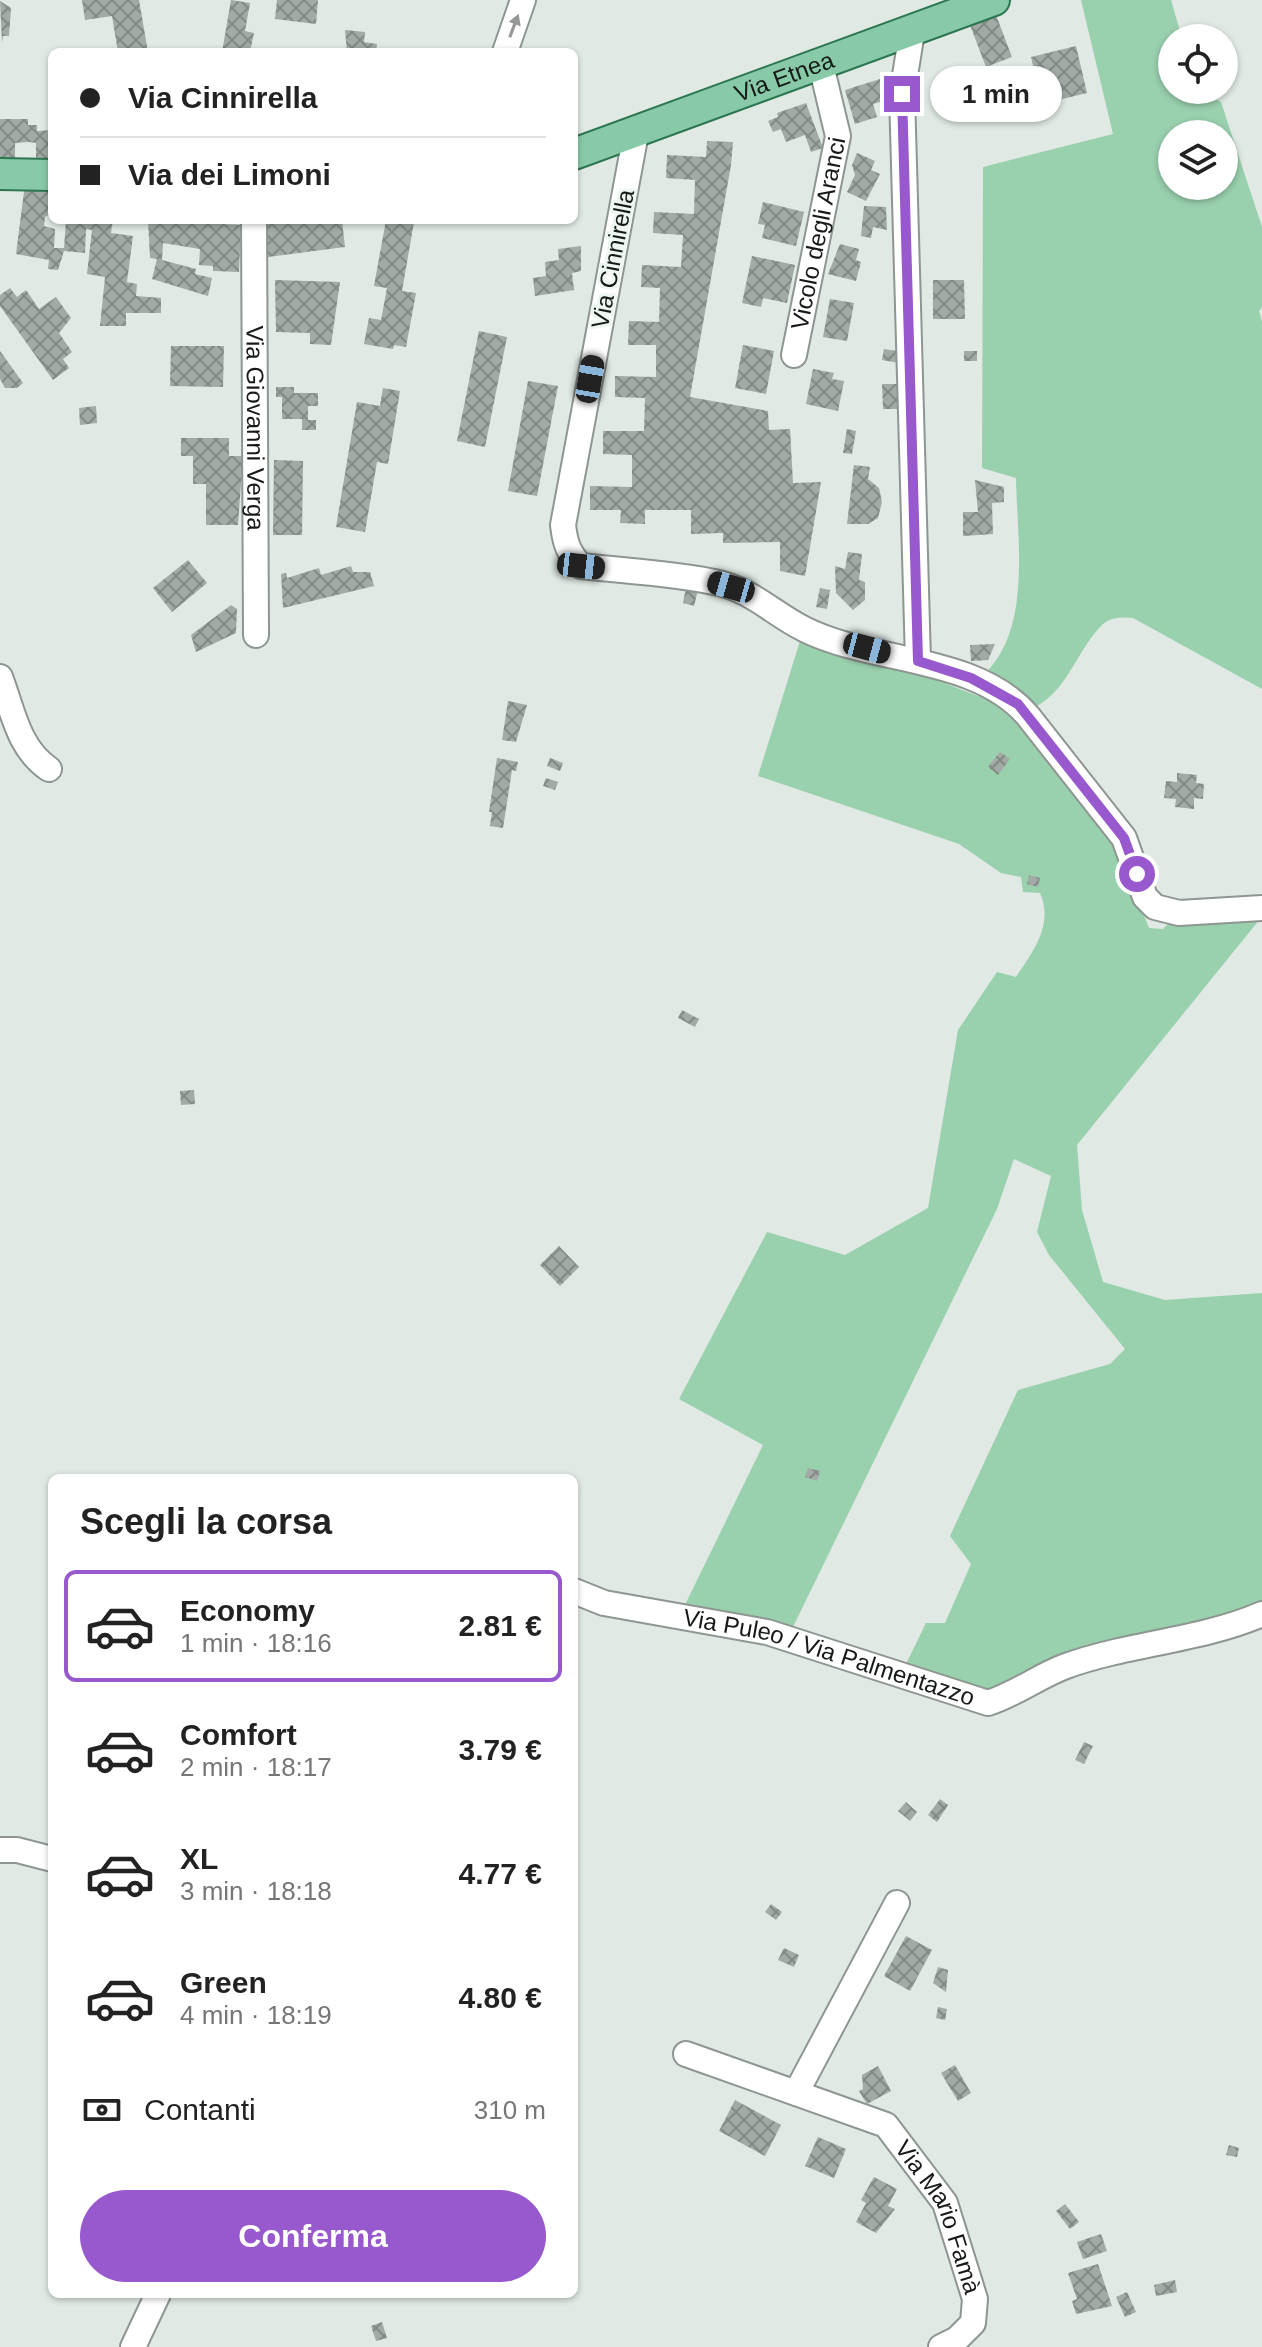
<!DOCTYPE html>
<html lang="it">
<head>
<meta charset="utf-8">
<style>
  body { margin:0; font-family:Helvetica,sans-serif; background:#f6f6f6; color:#222; height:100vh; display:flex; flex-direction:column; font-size:30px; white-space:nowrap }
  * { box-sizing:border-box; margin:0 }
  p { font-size:26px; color:#767676 }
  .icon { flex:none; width:44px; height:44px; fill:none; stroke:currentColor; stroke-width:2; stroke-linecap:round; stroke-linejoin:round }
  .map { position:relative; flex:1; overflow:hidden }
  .sheet { position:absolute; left:48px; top:1474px; width:530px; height:824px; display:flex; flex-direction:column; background:#fff; border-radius:12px; box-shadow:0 2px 6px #0004 }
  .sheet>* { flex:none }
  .guide { position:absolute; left:48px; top:48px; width:530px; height:176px; border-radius:12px; box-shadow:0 2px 6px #0004; display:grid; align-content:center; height:176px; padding:0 32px; background:#fff }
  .buttons { position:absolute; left:1158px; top:24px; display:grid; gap:16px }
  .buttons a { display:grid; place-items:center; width:80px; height:80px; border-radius:50%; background:#fff; box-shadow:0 2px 6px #0004; font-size:40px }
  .end { position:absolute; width:36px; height:36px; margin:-18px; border:10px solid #9858ce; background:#fff; box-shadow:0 0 0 4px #fff }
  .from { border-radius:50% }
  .bubble { position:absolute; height:56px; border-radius:28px; background:#fff; box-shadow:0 2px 6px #0004; font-size:26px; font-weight:700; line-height:56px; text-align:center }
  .car { position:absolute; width:24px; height:48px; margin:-24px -12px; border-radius:10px; box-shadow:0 0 6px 2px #0007; background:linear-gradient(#222 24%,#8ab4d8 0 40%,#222 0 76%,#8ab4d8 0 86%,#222 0) }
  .guide b { display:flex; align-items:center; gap:28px; height:76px; font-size:30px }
  .guide b+b { border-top:2px solid #e0e0e0 }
  .guide i { width:20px; height:20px; background:#222 }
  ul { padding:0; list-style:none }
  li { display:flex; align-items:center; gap:24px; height:112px; margin:0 16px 12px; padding:0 16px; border:4px solid transparent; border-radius:12px }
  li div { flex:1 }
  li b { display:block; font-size:30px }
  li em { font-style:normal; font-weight:700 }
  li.active { border-color:#9858ce }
  li>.icon { width:72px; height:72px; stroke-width:1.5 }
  h2 { padding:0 32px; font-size:36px; line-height:96px }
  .pay { display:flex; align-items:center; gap:20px; height:88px; padding:0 32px; font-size:30px }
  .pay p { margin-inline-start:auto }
  .cta { display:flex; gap:16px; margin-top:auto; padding:16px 32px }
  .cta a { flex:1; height:92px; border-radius:48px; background:#9858ce; color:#fff; font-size:32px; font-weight:700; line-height:92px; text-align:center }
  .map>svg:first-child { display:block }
  .grass { fill:#99d0ae; fill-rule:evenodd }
  .building { fill:url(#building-cross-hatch) }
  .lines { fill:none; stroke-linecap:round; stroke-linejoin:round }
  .minor-casing { stroke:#8e9691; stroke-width:28 }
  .major-casing { stroke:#2c7650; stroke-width:34 }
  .minor { stroke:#fff; stroke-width:24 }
  .major { stroke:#88caa8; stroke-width:30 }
  .oneway { fill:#969897 }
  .route { stroke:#9858ce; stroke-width:10 }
  .labels { text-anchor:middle; stroke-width:6; stroke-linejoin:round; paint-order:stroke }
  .street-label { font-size:24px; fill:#161a17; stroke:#edf6f0 }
</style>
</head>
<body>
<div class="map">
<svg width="1262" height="2347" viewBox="0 0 1262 2347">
  <defs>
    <pattern id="building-cross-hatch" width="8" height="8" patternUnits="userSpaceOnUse" patternTransform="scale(2)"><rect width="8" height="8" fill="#a1aaa4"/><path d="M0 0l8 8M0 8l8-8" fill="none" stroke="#828a85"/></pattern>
  </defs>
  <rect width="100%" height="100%" fill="#e0e9e3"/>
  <g class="grass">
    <path d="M 1081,0 L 1171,0 L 1182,38 L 1172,38 L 1172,90 L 1198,90 L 1221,102 L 1262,227 L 1262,307 L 1259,311 L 1262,322 L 1262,689 L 1133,618 C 1123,617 1111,617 1103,624 C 1077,649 1070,687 1037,706 L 1026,697 L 981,677 C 1033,633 1017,539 1016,478 L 982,468 L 983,167 L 1113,134 ZM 1172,134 L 1224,134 L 1224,186 L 1172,186 Z"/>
    <path d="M 800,641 L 918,673 L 991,701 L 1008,713 L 1038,745 L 1114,841 L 1149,928 L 1163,929 L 1171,921 L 1260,919 L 1077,1145 L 1082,1210 L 1103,1282 L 1165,1300 L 1262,1293 L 1262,1607 L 990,1693 L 906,1664 L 926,1623 L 945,1623 L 971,1564 L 950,1536 L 1018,1390 L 1110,1364 L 1125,1349 L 1049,1255 L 1037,1232 L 1051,1176 L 1014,1159 L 997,1209 L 791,1631 L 683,1609 L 763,1445 L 679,1399 L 767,1232 L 845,1255 L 928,1208 L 958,1030 L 997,972 L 1016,977 C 1033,952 1054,924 1040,893 L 1023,892 L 1021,877 L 1001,873 L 959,844 L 758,776 Z"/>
  </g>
  <g class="building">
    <path d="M 82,0 L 139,0 L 148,52 L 118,52 L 112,16 L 85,20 Z"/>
    <path d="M 231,0 L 250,3 L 245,31 L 254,33 L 250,52 L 222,52 Z"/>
    <path d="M 277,0 L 318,0 L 316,24 L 275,19 Z"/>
    <path d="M 0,1 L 11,8 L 9,36 L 3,36 L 2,43 Z"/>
    <path d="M 996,15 L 1012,57 L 986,67 L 970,25 Z"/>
    <path d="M 345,30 L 365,32 L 364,42 L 377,44 L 376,52 L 347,52 Z"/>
    <path d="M 1076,46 L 1087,93 L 1042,104 L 1031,57 Z"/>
    <path d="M 896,74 L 892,105 L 882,108 L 880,102 L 873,104 L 877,117 L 855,124 L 845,90 Z"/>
    <path d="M 806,103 L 823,148 L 811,152 L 805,135 L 786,142 L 781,129 L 773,132 L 768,121 L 778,117 L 777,113 Z"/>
    <path d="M 0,119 L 28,119 L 28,125 L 37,125 L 37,131 L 52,130 L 52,164 L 36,162 L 36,143 L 29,142 L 15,143 L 15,162 L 0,162 Z"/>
    <path d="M 707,141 L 733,142 L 731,165 L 690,397 L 768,411 L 769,430 L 790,429 L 793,483 L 821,482 L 805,576 L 780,571 L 780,542 L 723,543 L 723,533 L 691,534 L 691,510 L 645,510 L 645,524 L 620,523 L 621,510 L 590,510 L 590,486 L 632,487 L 632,455 L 603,454 L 603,431 L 644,431 L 645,398 L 615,397 L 615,376 L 656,377 L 656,345 L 628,345 L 629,321 L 659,322 L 660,288 L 641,287 L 642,265 L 681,267 L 683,235 L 653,233 L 654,212 L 694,214 L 695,180 L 666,178 L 667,155 L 706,157 Z"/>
    <path d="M 857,153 L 875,161 L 871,170 L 880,174 L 866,201 L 847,192 L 855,175 L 852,165 Z"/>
    <path d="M 25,184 L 52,184 L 52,213 L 45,217 L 44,226 L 55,229 L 54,248 L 64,248 L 66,220 L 113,220 L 111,233 L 133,236 L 127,282 L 137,284 L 136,296 L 161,298 L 161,313 L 126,313 L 126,326 L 100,326 L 105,277 L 87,274 L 92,230 L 86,229 L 85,253 L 64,251 L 58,270 L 48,269 L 49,260 L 16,254 Z"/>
    <path d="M 763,202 L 804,212 L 796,246 L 762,238 L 765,225 L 758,224 Z"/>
    <path d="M 864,206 L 886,207 L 887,230 L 873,227 L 871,238 L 861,236 Z"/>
    <path d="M 148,220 L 241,225 L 239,272 L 213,271 L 213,266 L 199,265 L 200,249 L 163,243 L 162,260 L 196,269 L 195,274 L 212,278 L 208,296 L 152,279 L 157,259 L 150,258 Z"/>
    <path d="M 342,220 L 345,247 L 268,257 L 264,222 Z"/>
    <path d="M 386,220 L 414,222 L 402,291 L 416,293 L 406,347 L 394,345 L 393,349 L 364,344 L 369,318 L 381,320 L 387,288 L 374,286 Z"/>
    <path d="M 840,244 L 859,249 L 856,260 L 861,262 L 856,281 L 828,274 Z"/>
    <path d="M 581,246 L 581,271 L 572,273 L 574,290 L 535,296 L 533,278 L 546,276 L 545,262 L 559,260 L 558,249 Z"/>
    <path d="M 752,256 L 795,265 L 787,303 L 763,298 L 761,307 L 742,303 Z"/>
    <path d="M 275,280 L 340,282 L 331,345 L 310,344 L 310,333 L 276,332 Z"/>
    <path d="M 933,280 L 964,280 L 965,319 L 933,319 Z"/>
    <path d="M 10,288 L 17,297 L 26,290 L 39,309 L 56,297 L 71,318 L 59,333 L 72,352 L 63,359 L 69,368 L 53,380 L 0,306 L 0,295 Z"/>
    <path d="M 830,299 L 854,303 L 847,341 L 823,337 Z"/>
    <path d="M 479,331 L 507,337 L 485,447 L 457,441 Z"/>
    <path d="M 743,345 L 774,351 L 766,394 L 735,388 Z"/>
    <path d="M 171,346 L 224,346 L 223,387 L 170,386 Z"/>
    <path d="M 884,349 L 897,351 L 899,363 L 882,360 Z"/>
    <path d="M 0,351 L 23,383 L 17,388 L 5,388 L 0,379 Z"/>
    <rect x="964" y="351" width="13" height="10"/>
    <path d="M 813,369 L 834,373 L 832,379 L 844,381 L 838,411 L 806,404 Z"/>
    <path d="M 528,381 L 558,386 L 537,496 L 508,491 Z"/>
    <path d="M 882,384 L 898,384 L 898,409 L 883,409 Z"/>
    <path d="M 276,387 L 294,387 L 294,393 L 318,393 L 318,406 L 308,406 L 308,420 L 316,420 L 316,430 L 302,430 L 302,419 L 282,419 L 282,397 L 276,397 Z"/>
    <path d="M 383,388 L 400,391 L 388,464 L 377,462 L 365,532 L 336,527 L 357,402 L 380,406 Z"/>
    <path d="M 96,406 L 97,423 L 80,425 L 79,408 Z"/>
    <path d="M 847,429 L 856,431 L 852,454 L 843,453 Z"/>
    <path d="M 181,438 L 229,438 L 229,456 L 243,456 L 238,525 L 206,525 L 206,484 L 193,484 L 193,456 L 181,456 Z"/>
    <path d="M 274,460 L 303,461 L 302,535 L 273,535 Z"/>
    <path d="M 854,465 L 870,467 L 868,479 L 879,488 L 882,502 L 878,518 L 868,524 L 847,524 Z"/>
    <path d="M 975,480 L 1004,487 L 1004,502 L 992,503 L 993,534 L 963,536 L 963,512 L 978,512 Z"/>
    <path d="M 848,552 L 862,554 L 859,580 L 865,582 L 865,600 L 853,610 L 836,593 L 835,566 L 845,569 Z"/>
    <path d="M 188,560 L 207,583 L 172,612 L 153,588 Z"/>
    <path d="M 351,566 L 353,572 L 370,572 L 374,586 L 283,608 L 281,574 L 286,573 L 287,578 L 319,568 L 321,575 Z"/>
    <path d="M 686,587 L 698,590 L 694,606 L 683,603 Z"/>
    <path d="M 820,588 L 830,590 L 827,609 L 816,607 Z"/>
    <path d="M 231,605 L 237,609 L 236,633 L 196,652 L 191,635 Z"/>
    <path d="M 995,644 L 988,660 L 971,661 L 970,645 Z"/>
    <path d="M 508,701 L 527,705 L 516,742 L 502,740 Z"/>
    <path d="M 1000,752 L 1010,759 L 998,775 L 988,767 Z"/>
    <path d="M 497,758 L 518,762 L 516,771 L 512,770 L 503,828 L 490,826 L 492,812 L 489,812 Z"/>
    <path d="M 550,758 L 563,763 L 560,771 L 547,766 Z"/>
    <path d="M 1177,773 L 1197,775 L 1196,783 L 1204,784 L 1203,799 L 1194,798 L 1194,809 L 1175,807 L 1176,799 L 1164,798 L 1166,781 L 1177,782 Z"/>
    <path d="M 546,778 L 558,782 L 555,790 L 543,786 Z"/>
    <path d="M 1029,875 L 1040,878 L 1038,887 L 1027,884 Z"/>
    <path d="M 682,1010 L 699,1019 L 695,1027 L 678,1018 Z"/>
    <path d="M 194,1090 L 195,1104 L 181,1105 L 180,1091 Z"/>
    <path d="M 559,1246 L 579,1267 L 560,1286 L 540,1265 Z"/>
    <path d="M 808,1468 L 820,1471 L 817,1481 L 805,1477 Z"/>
    <path d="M 1084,1742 L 1093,1746 L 1084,1764 L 1075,1760 Z"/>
    <path d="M 940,1799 L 948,1805 L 937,1822 L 928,1815 Z"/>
    <path d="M 906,1802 L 917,1812 L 910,1821 L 898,1811 Z"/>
    <path d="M 771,1904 L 782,1912 L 776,1920 L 765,1912 Z"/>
    <path d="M 906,1936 L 932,1950 L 910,1991 L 884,1976 Z"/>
    <path d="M 784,1948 L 799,1955 L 794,1967 L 778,1960 Z"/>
    <path d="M 938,1967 L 948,1970 L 946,1992 L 933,1983 Z"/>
    <path d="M 938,2007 L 947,2009 L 945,2020 L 936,2018 Z"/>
    <path d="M 955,2065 L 971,2093 L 958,2101 L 941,2073 Z"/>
    <path d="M 878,2066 L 891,2091 L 867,2104 L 859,2091 L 863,2089 L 862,2075 Z"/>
    <path d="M 735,2100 L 781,2125 L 765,2156 L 719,2131 Z"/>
    <path d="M 818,2137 L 846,2149 L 834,2178 L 805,2166 Z"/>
    <path d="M 1229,2145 L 1239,2148 L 1237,2157 L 1226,2155 Z"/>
    <path d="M 874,2177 L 897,2189 L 888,2206 L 895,2209 L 876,2233 L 856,2222 L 866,2203 L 861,2200 Z"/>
    <path d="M 1065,2204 L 1079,2222 L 1070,2229 L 1056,2211 Z"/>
    <path d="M 1101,2234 L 1107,2251 L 1083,2259 L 1077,2242 Z"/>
    <path d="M 1098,2264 L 1112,2306 L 1076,2314 L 1072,2301 L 1077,2299 L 1068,2273 Z"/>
    <path d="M 1175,2280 L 1177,2292 L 1156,2296 L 1154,2285 Z"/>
    <path d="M 1127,2292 L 1136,2312 L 1125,2317 L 1116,2297 Z"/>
    <path d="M 382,2322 L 387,2338 L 376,2341 L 371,2326 Z"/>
  </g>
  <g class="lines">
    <g class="minor-casing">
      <g id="minor">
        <path d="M 912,32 L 902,94 L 918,661"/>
        <path d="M 505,52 L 523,0"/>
        <path d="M 636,133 L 563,525 C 565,542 568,553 581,566 C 625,571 671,573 714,582 C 751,589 772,613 804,629 C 871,663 976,655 1028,716 L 1124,838 L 1145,897 L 1155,907 L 1179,913 L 1262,908"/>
        <path id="s1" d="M 254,220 L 256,635"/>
        <path id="s2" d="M 794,355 L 838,136 L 821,65"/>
        <path d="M 0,677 C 13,711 18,748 49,769"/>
        <path id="s3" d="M 574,1591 L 604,1603 L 767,1632 L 988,1703 C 1016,1694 1039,1676 1066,1666 C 1130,1643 1199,1641 1262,1614"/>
        <path d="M 0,1850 L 17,1850 L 52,1859"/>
        <path id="s4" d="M 686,2054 L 886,2125 L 945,2203 L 975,2299 L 973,2323 L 957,2339 L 941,2347"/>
        <path d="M 796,2093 L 897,1903"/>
        <path d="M 133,2347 L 158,2294"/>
      </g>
    </g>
    <g class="major-casing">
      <g id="major">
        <path id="s5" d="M 574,154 L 994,0"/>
        <path d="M 0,174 L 52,175"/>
      </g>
    </g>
    <use href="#minor" class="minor"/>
    <use href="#major" class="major"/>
  </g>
  <defs><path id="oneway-solid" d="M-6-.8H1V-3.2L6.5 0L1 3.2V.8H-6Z" transform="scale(2)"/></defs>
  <use class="oneway" href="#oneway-solid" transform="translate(514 26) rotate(-69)"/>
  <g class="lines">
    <path class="route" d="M 902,94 L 918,661 L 971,678 L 1018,704 L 1124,838 L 1137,874"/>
  </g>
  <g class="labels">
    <g class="street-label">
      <text dy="8" stroke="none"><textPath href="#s5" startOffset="224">Via Etnea</textPath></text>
      <text dy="8" stroke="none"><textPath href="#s2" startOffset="124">Vicolo degli Aranci</textPath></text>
      <text transform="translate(613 259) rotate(-79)" y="8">Via Cinnirella</text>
      <text dy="8" stroke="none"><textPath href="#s1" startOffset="208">Via Giovanni Verga</textPath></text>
      <text dy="8" stroke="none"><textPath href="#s3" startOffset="264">Via Puleo / Via Palmentazzo</textPath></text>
      <text dy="8" stroke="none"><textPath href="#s4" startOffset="320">Via Mario Famà</textPath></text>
    </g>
  </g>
</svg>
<div class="buttons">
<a><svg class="icon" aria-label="locate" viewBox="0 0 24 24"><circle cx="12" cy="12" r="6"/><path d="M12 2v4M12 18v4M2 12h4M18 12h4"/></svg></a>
<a><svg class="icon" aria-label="layers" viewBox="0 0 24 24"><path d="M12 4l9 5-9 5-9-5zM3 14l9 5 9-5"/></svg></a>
</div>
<i class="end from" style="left:1137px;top:874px"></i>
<i class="end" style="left:902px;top:94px"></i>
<div class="bubble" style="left:930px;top:66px;width:132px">1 min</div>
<i class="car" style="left:590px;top:379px;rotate:10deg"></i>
<i class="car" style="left:581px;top:566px;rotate:96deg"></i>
<i class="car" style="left:731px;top:587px;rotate:286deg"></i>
<i class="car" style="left:867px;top:648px;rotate:105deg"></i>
<div class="guide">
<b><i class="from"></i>Via Cinnirella</b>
<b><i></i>Via dei Limoni</b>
</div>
<section class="sheet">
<h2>Scegli la corsa</h2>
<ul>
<li class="active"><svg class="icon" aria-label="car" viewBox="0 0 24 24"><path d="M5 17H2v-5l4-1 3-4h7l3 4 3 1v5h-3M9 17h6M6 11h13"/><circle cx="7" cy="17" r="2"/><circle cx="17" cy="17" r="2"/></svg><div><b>Economy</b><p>1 min · 18:16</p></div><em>2.81 €</em></li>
<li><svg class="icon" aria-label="car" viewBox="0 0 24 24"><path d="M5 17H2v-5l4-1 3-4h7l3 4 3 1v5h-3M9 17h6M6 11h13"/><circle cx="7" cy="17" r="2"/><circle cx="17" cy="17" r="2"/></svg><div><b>Comfort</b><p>2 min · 18:17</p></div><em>3.79 €</em></li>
<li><svg class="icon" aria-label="car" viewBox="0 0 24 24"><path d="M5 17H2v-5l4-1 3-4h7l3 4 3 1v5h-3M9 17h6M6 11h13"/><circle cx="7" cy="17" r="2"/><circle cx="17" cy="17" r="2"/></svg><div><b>XL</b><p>3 min · 18:18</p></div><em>4.77 €</em></li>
<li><svg class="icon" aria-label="car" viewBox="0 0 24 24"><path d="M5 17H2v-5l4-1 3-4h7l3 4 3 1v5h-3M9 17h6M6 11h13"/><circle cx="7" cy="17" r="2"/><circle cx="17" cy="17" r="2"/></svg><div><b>Green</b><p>4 min · 18:19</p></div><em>4.80 €</em></li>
</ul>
<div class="pay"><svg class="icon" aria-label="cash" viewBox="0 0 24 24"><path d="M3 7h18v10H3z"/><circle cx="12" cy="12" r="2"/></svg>Contanti<p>310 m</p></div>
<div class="cta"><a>Conferma</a></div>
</section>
</div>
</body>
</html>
